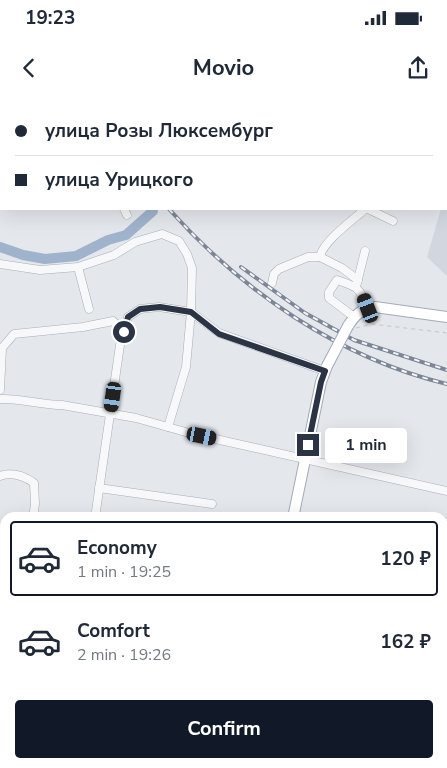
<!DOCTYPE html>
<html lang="en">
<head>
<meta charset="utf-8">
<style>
  body { margin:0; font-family:"Nunito Sans",sans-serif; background:#f2f2f3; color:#1f2937; height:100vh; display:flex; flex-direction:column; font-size:19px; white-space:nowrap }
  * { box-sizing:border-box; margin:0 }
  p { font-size:16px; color:#747a83 }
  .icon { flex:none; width:28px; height:28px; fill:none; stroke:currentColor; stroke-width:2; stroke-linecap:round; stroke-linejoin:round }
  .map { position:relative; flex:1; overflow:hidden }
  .sheet { position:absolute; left:0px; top:412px; width:448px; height:256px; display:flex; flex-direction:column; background:#fff; border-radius:15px 15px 0 0; box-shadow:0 5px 20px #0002 }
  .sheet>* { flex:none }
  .guide { position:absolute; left:0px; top:0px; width:448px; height:110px; box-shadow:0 5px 20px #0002; display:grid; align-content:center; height:110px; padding:0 15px; background:#fff }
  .end { position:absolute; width:22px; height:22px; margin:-11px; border:6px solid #2b3445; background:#fff; box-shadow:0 0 0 2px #fff }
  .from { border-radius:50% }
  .bubble { position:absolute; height:35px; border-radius:5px; background:#fff; box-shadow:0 5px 20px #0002; font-size:16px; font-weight:700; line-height:35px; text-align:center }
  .car { position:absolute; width:15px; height:30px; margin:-15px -8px; border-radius:6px; box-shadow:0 0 4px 1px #0007; background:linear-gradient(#222 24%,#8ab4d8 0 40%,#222 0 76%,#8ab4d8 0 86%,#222 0) }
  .guide b { display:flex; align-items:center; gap:18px; height:48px; font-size:19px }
  .guide b+b { border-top:1px solid #e0e1e3 }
  .guide i { width:12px; height:12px; background:#1f2937 }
  ul { padding:9px 0 0; list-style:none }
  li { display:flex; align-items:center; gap:15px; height:75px; margin:0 10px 8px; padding:0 5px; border:2px solid transparent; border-radius:5px }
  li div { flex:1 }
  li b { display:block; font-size:19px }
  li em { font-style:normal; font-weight:700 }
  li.active { border-color:#111827 }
  li>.icon { width:45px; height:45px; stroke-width:1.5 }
  .button { display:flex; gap:10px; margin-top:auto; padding:10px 15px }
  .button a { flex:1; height:58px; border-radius:5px; background:#111827; color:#fff; font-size:20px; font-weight:700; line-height:58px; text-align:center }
  .status { display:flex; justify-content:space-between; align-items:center; height:35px; padding:0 25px; background:#fff; direction:ltr }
  .status svg { height:14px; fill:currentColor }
  header { display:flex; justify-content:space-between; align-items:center; height:65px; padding:0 15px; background:#fff; font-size:22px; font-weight:700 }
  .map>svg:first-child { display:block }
  .built { fill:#d2d6de }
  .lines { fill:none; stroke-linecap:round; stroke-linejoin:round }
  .river { stroke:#9fb4cc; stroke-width:10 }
  .minor-casing { stroke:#a9aeb7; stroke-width:9 }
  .major-casing { stroke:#a3abb8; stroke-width:12 }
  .path { stroke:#c2c5cb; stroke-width:1; stroke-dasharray:4 4; stroke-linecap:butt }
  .minor { stroke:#f7f8fa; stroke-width:8 }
  .major { stroke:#fff; stroke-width:10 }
  .rail-casing { stroke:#7d8696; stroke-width:4 }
  .rail { stroke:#f4f6f9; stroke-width:2; stroke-dasharray:5.5; stroke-linecap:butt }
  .major-bridge-casing { stroke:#a3abb8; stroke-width:12; stroke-linecap:butt }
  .major-bridge { stroke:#fff; stroke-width:10 }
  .route { stroke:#2b3445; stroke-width:6 }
</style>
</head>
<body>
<div class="status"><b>19:23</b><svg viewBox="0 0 49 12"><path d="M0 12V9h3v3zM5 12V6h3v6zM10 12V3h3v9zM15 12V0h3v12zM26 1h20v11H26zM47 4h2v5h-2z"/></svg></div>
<header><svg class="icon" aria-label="back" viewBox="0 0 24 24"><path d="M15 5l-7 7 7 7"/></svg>Movio<svg class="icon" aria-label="share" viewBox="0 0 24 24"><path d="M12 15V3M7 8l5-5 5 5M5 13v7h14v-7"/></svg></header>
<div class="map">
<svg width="447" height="668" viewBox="0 0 447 668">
  <rect width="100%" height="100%" fill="#e4e7ec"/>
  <path class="built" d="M 447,91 L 447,176 L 427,157 L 441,109 L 446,109 Z"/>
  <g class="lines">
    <g class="river">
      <path d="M 442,1 L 443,0"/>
      <path d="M 0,147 L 23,155 L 45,159 L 76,156 L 108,140 L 126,135 L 153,111"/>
    </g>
    <g class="minor-casing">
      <g id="minor">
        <path d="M 90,0 L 91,1"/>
        <path d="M 386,0 L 386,1"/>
        <path d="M 149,1 L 151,0"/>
        <path d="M 0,34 L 1,37"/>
        <path d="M 0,66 L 1,65"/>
        <path d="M 124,109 L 127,115"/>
        <path d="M 368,109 L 393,121"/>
        <path d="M 320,157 C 322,142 353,120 365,109"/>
        <path d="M 0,164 L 40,170 L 78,167 L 114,155 L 135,142 L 162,134 L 179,141 L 187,154 L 192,168 L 191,212 L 186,267 L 168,327"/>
        <path d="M 78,167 L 89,209"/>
        <path d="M 272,183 L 274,174 L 279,169 L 308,157 L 320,157 L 342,168 L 358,180"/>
        <path d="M 357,183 L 365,151"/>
        <path d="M 354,217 L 329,198 L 329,192 L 337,180 C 357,187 360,187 367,208"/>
        <path d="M 0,290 L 2,248 L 14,234 L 83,227 L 113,221 L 124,232"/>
        <path d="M 0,299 C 21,298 41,305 62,305 L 136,318 L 189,333 L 447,391"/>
        <path d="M 0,376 C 12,372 24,376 34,383 L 35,404 L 33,418"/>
        <path d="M 99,388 L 212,404"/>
        <path d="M 95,418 L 120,245 L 128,217 L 140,209 L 159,207 L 191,212 L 219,233 L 325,271"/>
        <path d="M 0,558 L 5,528"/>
        <path d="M 0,568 L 5,568"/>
        <path d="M 0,599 L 5,600"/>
        <path d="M 446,627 L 447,619"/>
        <path d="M 180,664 L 191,666"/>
        <path d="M 365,664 L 388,668"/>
        <path d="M 2,668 L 4,664"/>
        <path d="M 56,668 L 56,664"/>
      </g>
    </g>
    <g class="major-casing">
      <g id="major">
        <path d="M 348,226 C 355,215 361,209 375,207 L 447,217"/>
        <path d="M 293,418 L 321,282 L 327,266"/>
        <path d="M 0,448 L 5,449"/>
        <path d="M 442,526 L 447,527"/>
        <path d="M 243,668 L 244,664"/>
      </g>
    </g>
    <g class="path">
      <path d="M 356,228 L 372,224 L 447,233"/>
      <path d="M 394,666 L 406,668"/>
    </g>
    <use href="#minor" class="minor"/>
    <use href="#major" class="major"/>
    <g class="rail-casing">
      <g id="rail">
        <path d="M 96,0 L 97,1"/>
        <path d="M 169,109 C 242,191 339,258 447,284"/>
        <path d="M 241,167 L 305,213 L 354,240 L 447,270"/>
      </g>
    </g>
    <use href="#rail" class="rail"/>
    <g class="major-bridge-casing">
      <path id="major-bridge" d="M 327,266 L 348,226"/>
    </g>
    <use href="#major-bridge" class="major-bridge"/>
  </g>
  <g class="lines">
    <path class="route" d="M 124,232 L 128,217 L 140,209 L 160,207 L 191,212 L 219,234 L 325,271 L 321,282 L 308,345"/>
  </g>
</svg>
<i class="end from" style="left:124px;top:232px"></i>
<i class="end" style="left:308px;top:345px"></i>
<div class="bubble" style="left:325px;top:328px;width:82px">1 min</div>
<i class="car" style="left:368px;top:208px;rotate:339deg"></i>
<i class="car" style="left:113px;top:297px;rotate:188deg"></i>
<i class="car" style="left:202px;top:336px;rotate:102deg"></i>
<div class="guide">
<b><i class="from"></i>улица Розы Люксембург</b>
<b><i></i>улица Урицкого</b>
</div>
<section class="sheet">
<ul>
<li class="active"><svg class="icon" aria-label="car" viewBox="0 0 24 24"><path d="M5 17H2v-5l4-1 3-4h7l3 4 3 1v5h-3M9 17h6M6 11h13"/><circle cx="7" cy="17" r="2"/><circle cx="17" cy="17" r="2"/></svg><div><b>Economy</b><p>1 min · 19:25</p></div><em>120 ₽</em></li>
<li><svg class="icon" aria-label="car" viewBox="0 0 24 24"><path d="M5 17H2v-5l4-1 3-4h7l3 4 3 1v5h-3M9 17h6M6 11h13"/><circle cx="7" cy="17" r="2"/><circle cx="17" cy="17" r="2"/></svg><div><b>Comfort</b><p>2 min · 19:26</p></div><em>162 ₽</em></li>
</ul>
<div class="button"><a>Confirm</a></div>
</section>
</div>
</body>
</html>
